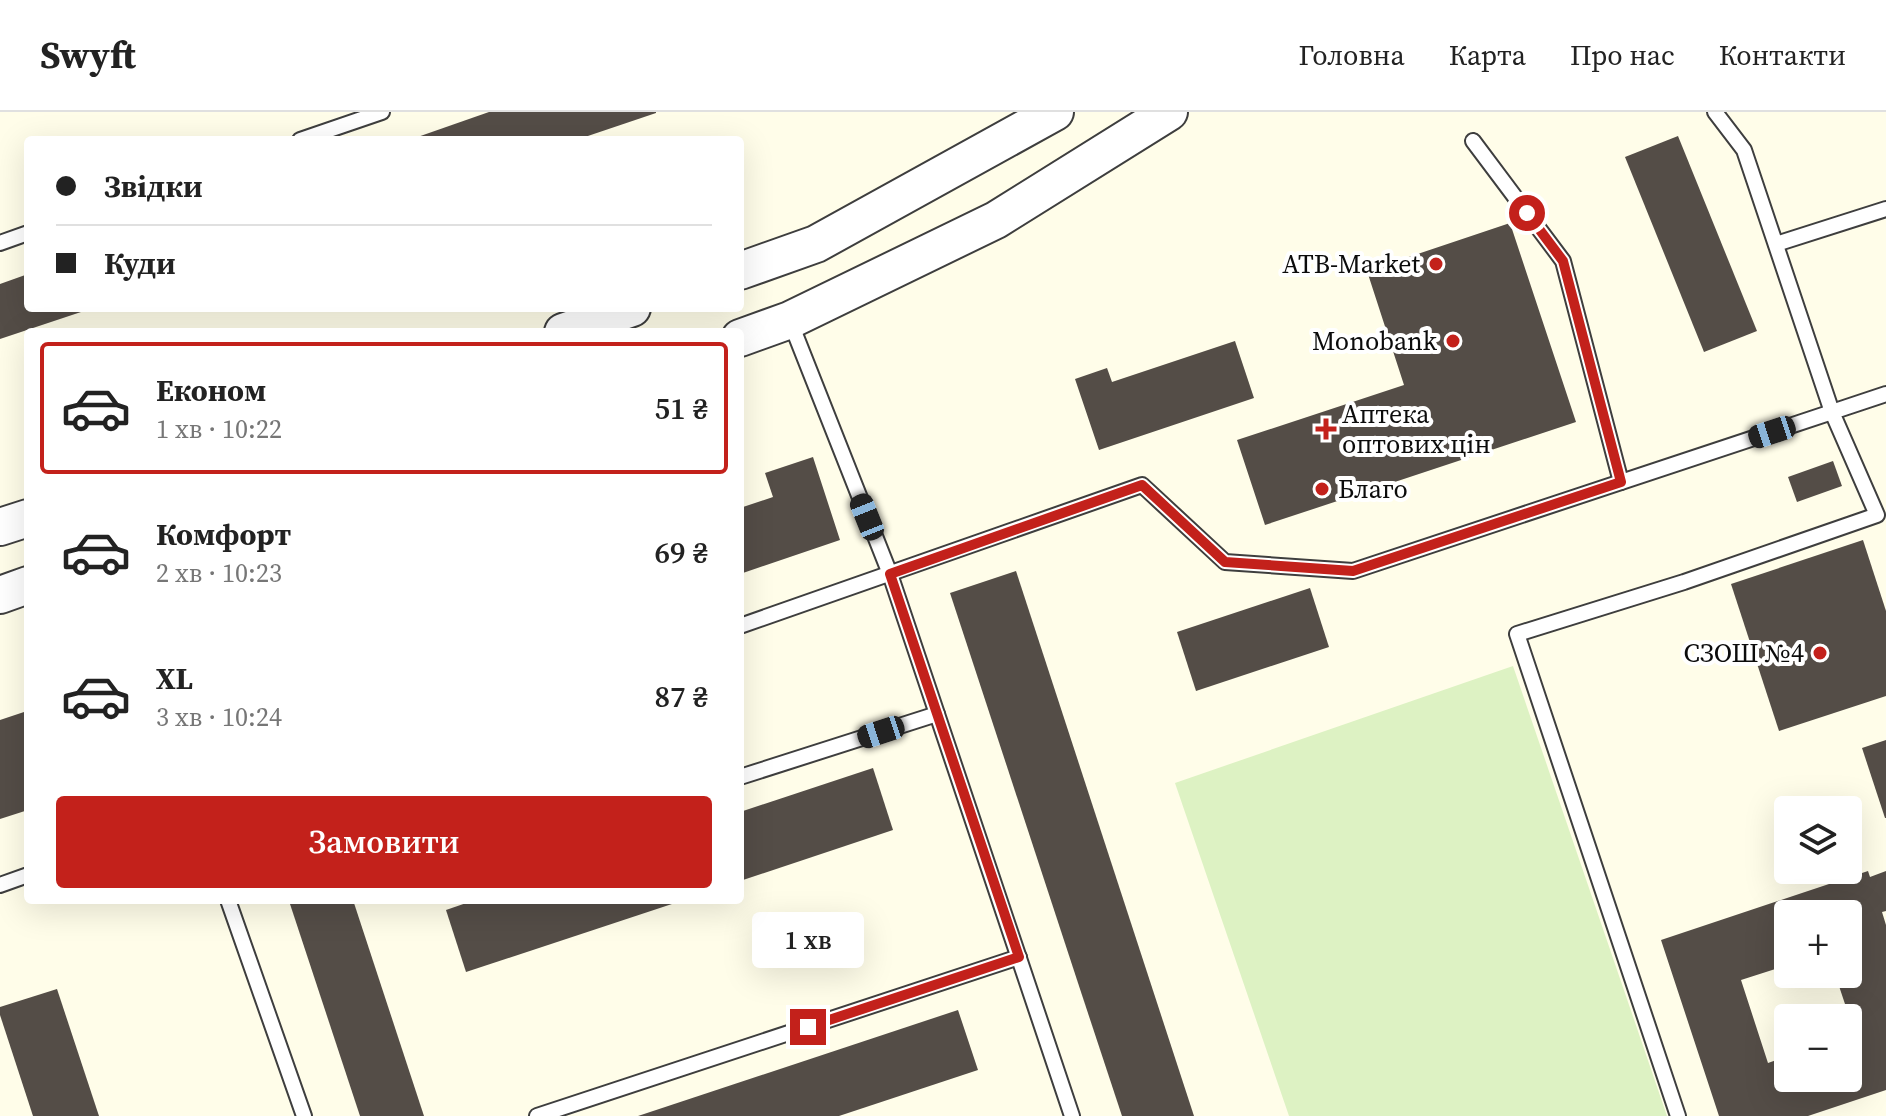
<!DOCTYPE html>
<html lang="uk">
<head>
<meta charset="utf-8">
<style>
  body { margin:0; font-family:"Source Serif 4",serif; background:#f6f6f6; color:#222; height:100vh; display:flex; flex-direction:column; font-size:30px; white-space:nowrap }
  * { box-sizing:border-box; margin:0 }
  p { font-size:26px; color:#767676 }
  .icon { flex:none; width:44px; height:44px; fill:none; stroke:currentColor; stroke-width:2; stroke-linecap:round; stroke-linejoin:round }
  .map { position:relative; flex:1; overflow:hidden }
  .details { position:absolute; left:24px; top:216px; width:720px; height:576px; display:flex; flex-direction:column; background:#fff; border-radius:8px; box-shadow:0 8px 32px #0002 }
  .details>* { flex:none }
  .guide { position:absolute; left:24px; top:24px; width:720px; height:176px; border-radius:8px; box-shadow:0 8px 32px #0002; display:grid; align-content:center; height:176px; padding:0 32px; background:#fff }
  .tools { position:absolute; left:1774px; top:684px; display:grid; gap:16px }
  .tools a { display:grid; place-items:center; width:88px; height:88px; border-radius:8px; background:#fff; box-shadow:0 8px 32px #0002; font-size:40px }
  .end { position:absolute; width:36px; height:36px; margin:-18px; border:10px solid #c3211b; background:#fff; box-shadow:0 0 0 4px #fff }
  .from { border-radius:50% }
  .bubble { position:absolute; height:56px; border-radius:8px; background:#fff; box-shadow:0 8px 32px #0002; font-size:26px; font-weight:600; line-height:56px; text-align:center }
  .car { position:absolute; width:24px; height:48px; margin:-24px -12px; border-radius:10px; box-shadow:0 0 6px 2px #0007; background:linear-gradient(#222 24%,#8ab4d8 0 40%,#222 0 76%,#8ab4d8 0 86%,#222 0) }
  .guide b { display:flex; align-items:center; gap:28px; height:76px; font-size:30px }
  .guide b+b { border-top:2px solid #e0e0e0 }
  .guide i { width:20px; height:20px; background:#222 }
  ul { padding:14px 0 0; list-style:none }
  li { display:flex; align-items:center; gap:24px; height:132px; margin:0 16px 12px; padding:0 16px; border:4px solid transparent; border-radius:8px }
  li div { flex:1 }
  li b { display:block; font-size:30px }
  li em { font-style:normal; font-weight:600 }
  li.selected { border-color:#c3211b }
  li>.icon { width:72px; height:72px; stroke-width:1.5 }
  .action { display:flex; gap:16px; margin-top:auto; padding:16px 32px }
  .action a { flex:1; height:92px; border-radius:8px; background:#c3211b; color:#fff; font-size:32px; font-weight:600; line-height:92px; text-align:center }
  header { display:flex; align-items:center; gap:48px; box-sizing:border-box; height:112px; padding:0 40px; background:#fff; border-bottom:2px solid #e0e0e0 }
  header strong { font-size:38px }
  nav { display:flex; gap:44px; margin-inline-start:auto; font-size:28px }
  .map>svg:first-child { display:block }
  .pitch { fill:#ddf2c3 }
  .building { fill:#544d47; fill-rule:evenodd }
  .lines { fill:none; stroke-linecap:round; stroke-linejoin:round }
  .service-casing { stroke:#3e3e3e; stroke-width:18 }
  .tertiary-casing { stroke:#3e3e3e; stroke-width:40 }
  .service { stroke:#fff; stroke-width:14 }
  .tertiary { stroke:#fff; stroke-width:36 }
  .route { stroke:#c3211b; stroke-width:10 }
  .poi-dot { fill:#c3211b; stroke:#fff; stroke-width:3 }
  .labels { text-anchor:middle; stroke-width:8; stroke-linejoin:round; paint-order:stroke }
  .poi-label { font-size:26px; fill:#0b0b0b; stroke:#fff; text-anchor:end }
</style>
</head>
<body>
<header>
<strong>Swyft</strong>
<nav><a>Головна</a><a>Карта</a><a>Про нас</a><a>Контакти</a></nav>
</header>
<div class="map">
<svg width="1886" height="1004" viewBox="0 0 1886 1004">
  <rect width="100%" height="100%" fill="#fffde9"/>
  <path class="pitch" d="M 1513,554 L 1667,1004 L 1289,1004 L 1175,671 Z"/>
  <g class="building">
    <path d="M 489,0 L 656,0 L 656,1 L 576,28 L 409,28 Z"/>
    <path d="M 1678,24 L 1757,219 L 1704,240 L 1625,45 Z"/>
    <path d="M 1510,111 L 1576,310 L 1265,413 L 1237,328 L 1404,273 L 1367,159 Z"/>
    <path d="M 28,162 L 28,196 L 90,197 L 0,227 L 0,172 Z"/>
    <path d="M 1235,229 L 1254,286 L 1099,338 L 1075,267 L 1107,256 L 1112,270 Z"/>
    <path d="M 813,345 L 840,428 L 740,462 L 740,396 L 773,385 L 765,361 Z"/>
    <path d="M 1833,349 L 1842,374 L 1797,390 L 1788,365 Z"/>
    <path d="M 1863,428 L 1886,499 L 1886,584 L 1779,619 L 1731,472 Z"/>
    <path d="M 1016,459 L 1194,1004 L 1122,1004 L 1080,877 L 950,481 Z"/>
    <path d="M 1310,476 L 1329,535 L 1196,579 L 1177,520 Z"/>
    <path d="M 27,599 L 28,698 L 0,707 L 0,608 Z"/>
    <path d="M 1886,628 L 1886,706 L 1885,706 L 1862,636 Z"/>
    <path d="M 873,656 L 893,718 L 740,769 L 740,700 Z"/>
    <path d="M 1868,759 L 1870,765 L 1886,759 L 1886,799 L 1882,800 L 1886,813 L 1886,978 L 1808,1004 L 1719,1004 L 1661,828 ZM 1788,802 L 1848,802 L 1848,862 L 1835,862 L 1855,922 L 1848,924 L 1848,966 L 1788,966 L 1788,944 L 1768,951 L 1741,868 L 1788,853 Z"/>
    <path d="M 302,788 L 353,788 L 424,1004 L 360,1004 L 290,792 Z"/>
    <path d="M 475,788 L 681,788 L 681,789 L 466,860 L 446,798 Z"/>
    <path d="M 57,877 L 99,1004 L 33,1004 L 0,903 L 0,895 Z"/>
    <path d="M 958,898 L 978,958 L 839,1004 L 638,1004 Z"/>
  </g>
  <g class="lines">
    <g class="service-casing">
      <g id="service">
        <path d="M 300,28 L 382,0"/>
        <path d="M 1473,29 L 1563,149 L 1621,370"/>
        <path d="M 0,131 L 28,121"/>
        <path d="M 1776,132 L 1886,97"/>
        <path d="M 790,209 L 890,462 L 1072,1004"/>
        <path d="M 740,514 L 1142,373 L 1225,450 L 1353,459 L 1832,300 L 1744,38 L 1715,0"/>
        <path d="M 740,665 L 937,602"/>
        <path d="M 0,773 L 28,763"/>
        <path d="M 228,788 L 304,1004"/>
        <path d="M 537,1004 L 1019,845"/>
        <path d="M 1678,1004 L 1517,522 L 1684,470 L 1877,403 L 1832,300 L 1886,282"/>
      </g>
    </g>
    <g class="tertiary-casing">
      <g id="tertiary">
        <path d="M 740,159 L 816,132 L 1055,0"/>
        <path d="M 563,220 L 632,196"/>
        <path d="M 740,226 L 790,208 L 996,108 L 1169,0"/>
        <path d="M 0,415 L 28,406"/>
        <path d="M 0,483 L 28,473"/>
      </g>
    </g>
    <use href="#service" class="service"/>
    <use href="#tertiary" class="tertiary"/>
  </g>
  <g class="lines">
    <path class="route" d="M 808,915 L 1019,845 L 890,462 L 1142,373 L 1225,450 L 1353,459 L 1621,370 L 1563,149 L 1527,101"/>
  </g>
  <g class="poi-dot">
    <circle cx="1436" cy="152" r="8"/>
    <circle cx="1453" cy="229" r="8"/>
    <path d="M1322 305h8v8h8v8h-8v8h-8v-8h-8v-8h8z"/>
    <circle cx="1322" cy="377" r="8"/>
    <circle cx="1820" cy="541" r="8"/>
  </g>
  <g class="labels">
    <g class="poi-label">
      <text x="1420" y="161">ATB-Market</text>
      <text x="1437" y="238">Monobank</text>
      <text x="1342" y="311" text-anchor="start">Аптека<tspan x="1342" dy="30">оптових цін</tspan></text>
      <text x="1338" y="386" text-anchor="start">Благо</text>
      <text x="1804" y="550">СЗОШ №4</text>
    </g>
  </g>
</svg>
<div class="tools">
<a><svg class="icon" aria-label="layers" viewBox="0 0 24 24"><path d="M12 4l9 5-9 5-9-5zM3 14l9 5 9-5"/></svg></a>
<a>+</a>
<a>−</a>
</div>
<i class="end from" style="left:1527px;top:101px"></i>
<i class="end" style="left:808px;top:915px"></i>
<div class="bubble" style="left:752px;top:800px;width:112px">1 хв</div>
<i class="car" style="left:1772px;top:320px;rotate:252deg"></i>
<i class="car" style="left:867px;top:405px;rotate:338deg"></i>
<i class="car" style="left:881px;top:620px;rotate:252deg"></i>
<div class="guide">
<b><i class="from"></i>Звідки</b>
<b><i></i>Куди</b>
</div>
<section class="details">
<ul>
<li class="selected"><svg class="icon" aria-label="car" viewBox="0 0 24 24"><path d="M5 17H2v-5l4-1 3-4h7l3 4 3 1v5h-3M9 17h6M6 11h13"/><circle cx="7" cy="17" r="2"/><circle cx="17" cy="17" r="2"/></svg><div><b>Економ</b><p>1 хв · 10:22</p></div><em>51 ₴</em></li>
<li><svg class="icon" aria-label="car" viewBox="0 0 24 24"><path d="M5 17H2v-5l4-1 3-4h7l3 4 3 1v5h-3M9 17h6M6 11h13"/><circle cx="7" cy="17" r="2"/><circle cx="17" cy="17" r="2"/></svg><div><b>Комфорт</b><p>2 хв · 10:23</p></div><em>69 ₴</em></li>
<li><svg class="icon" aria-label="car" viewBox="0 0 24 24"><path d="M5 17H2v-5l4-1 3-4h7l3 4 3 1v5h-3M9 17h6M6 11h13"/><circle cx="7" cy="17" r="2"/><circle cx="17" cy="17" r="2"/></svg><div><b>XL</b><p>3 хв · 10:24</p></div><em>87 ₴</em></li>
</ul>
<div class="action"><a>Замовити</a></div>
</section>
</div>
</body>
</html>
